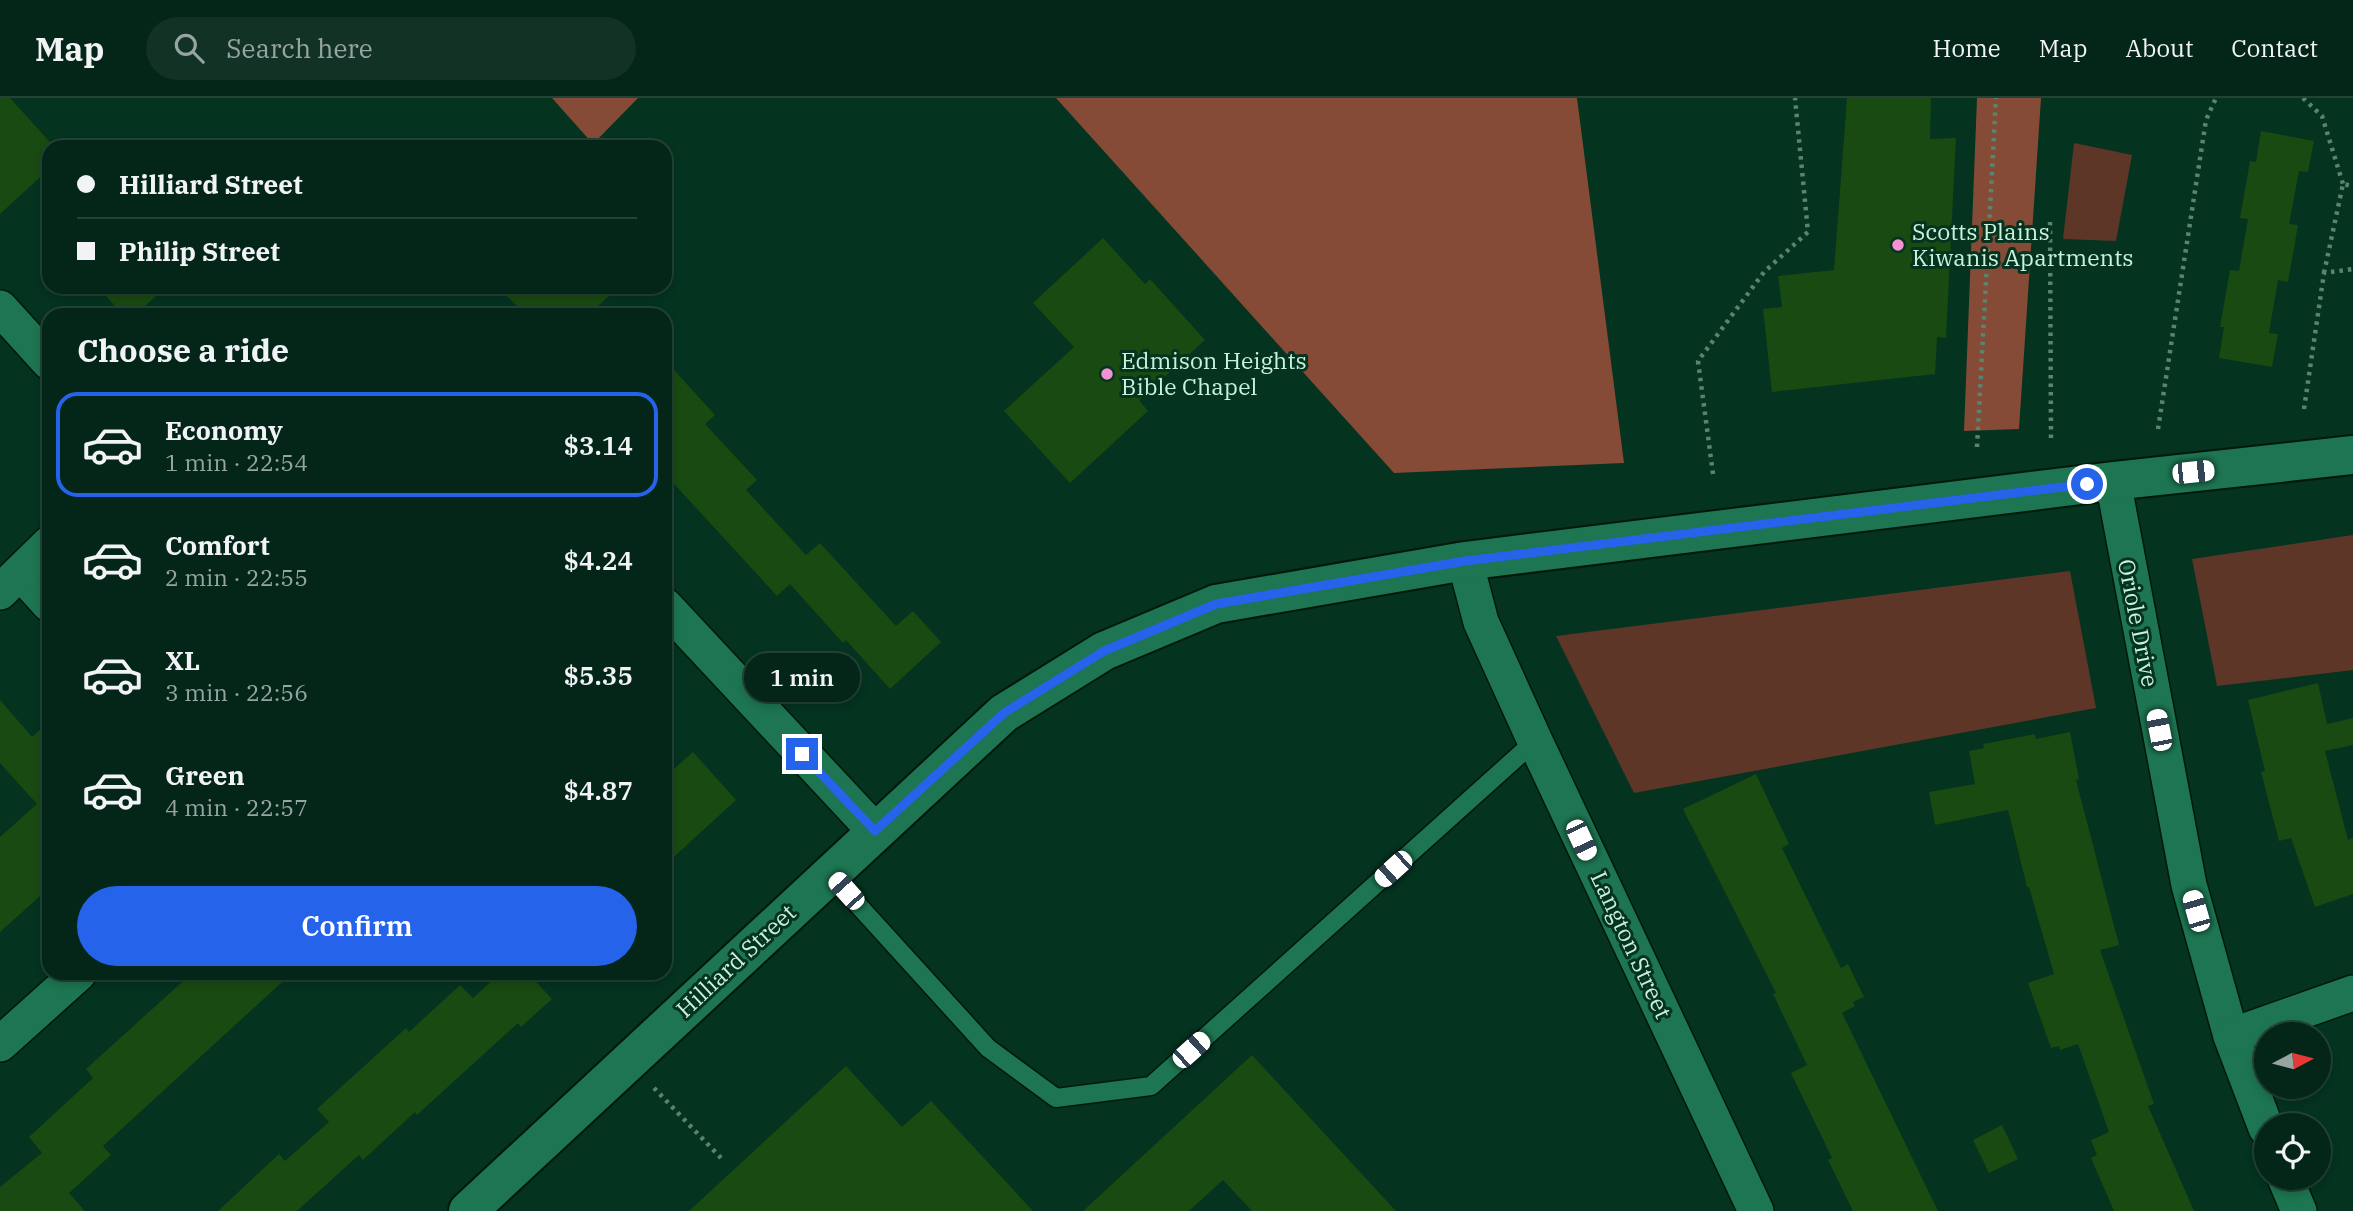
<!DOCTYPE html>
<html lang="en">
<head>
<meta charset="utf-8">
<style>
  body { margin:0; font-family:"IBM Plex Serif",serif; background:#113225; color:#f1f3f6; height:100vh; display:flex; flex-direction:column; font-size:26px; white-space:nowrap }
  * { box-sizing:border-box; margin:0 }
  p { font-size:23px; color:#97a5a2 }
  .icon { flex:none; width:38px; height:38px; fill:none; stroke:currentColor; stroke-width:2; stroke-linecap:round; stroke-linejoin:round }
  .map { position:relative; flex:1; overflow:hidden }
  .drawer { position:absolute; left:42px; top:210px; width:630px; height:672px; display:flex; flex-direction:column; background:#032618; border-radius:21px; box-shadow:0 4px 10px #0003,0 0 0 2px #244337 }
  .drawer>* { flex:none }
  .guide { position:absolute; left:42px; top:42px; width:630px; height:154px; border-radius:21px; box-shadow:0 4px 10px #0003,0 0 0 2px #244337; display:grid; align-content:center; height:154px; padding:0 35px; background:#032618 }
  .needle { width:46px; rotate:83deg }
  .buttons { position:absolute; left:2254px; top:924px; display:grid; gap:14px }
  .buttons a { display:grid; place-items:center; width:77px; height:77px; border-radius:50%; background:#032618; box-shadow:0 4px 10px #0003,0 0 0 2px #244337; font-size:35px }
  .end { position:absolute; width:32px; height:32px; margin:-16px; border:9px solid #2563eb; background:#fff; box-shadow:0 0 0 4px #fff }
  .from { border-radius:50% }
  .bubble { position:absolute; height:49px; border-radius:24px; background:#032618; box-shadow:0 4px 10px #0003,0 0 0 2px #244337; font-size:23px; font-weight:600; line-height:49px; text-align:center }
  .car { position:absolute; width:21px; height:42px; margin:-21px -10px; border-radius:9px; box-shadow:0 0 5px 2px #0007; background:linear-gradient(#fff 24%,#345 0 40%,#fff 0 76%,#345 0 86%,#fff 0) }
  .guide b { display:flex; align-items:center; gap:24px; height:66px; font-size:26px }
  .guide b+b { border-top:2px solid #244337 }
  .guide i { width:18px; height:18px; background:#f1f3f6 }
  ul { padding:0; list-style:none }
  li { display:flex; align-items:center; gap:21px; height:105px; margin:0 14px 10px; padding:0 21px; border:4px solid transparent; border-radius:21px }
  li div { flex:1 }
  li b { display:block; font-size:26px }
  li em { font-style:normal; font-weight:600 }
  li.selected { border-color:#2563eb }
  li>.icon { width:63px; height:63px; stroke-width:1.5 }
  h2 { padding:0 35px; font-size:32px; line-height:84px }
  .action { display:flex; gap:14px; margin-top:auto; padding:14px 35px }
  .action a { flex:1; height:80px; border-radius:42px; background:#2563eb; color:#fff; font-size:28px; font-weight:600; line-height:80px; text-align:center }
  header { display:flex; align-items:center; gap:42px; box-sizing:border-box; height:98px; padding:0 35px; background:#032618; border-bottom:2px solid #244337 }
  header strong { font-size:33px }
  nav { display:flex; gap:38px; margin-inline-start:auto; font-size:24px }
  .search { width:490px; height:63px; background:#113225; display:flex; align-items:center; gap:18px; box-sizing:border-box; padding:0 24px; border-radius:38px; color:#97a5a2; font-size:26px }
  .map>svg:first-child { display:block }
  .green { fill:#5e3627 }
  .forest { fill:#854b36 }
  .building { fill:#194a11 }
  .lines { fill:none; stroke-linecap:round; stroke-linejoin:round }
  .lane-casing { stroke:#01180d; stroke-width:21 }
  .street-casing { stroke:#01180d; stroke-width:38 }
  .secondary-casing { stroke:#01180d; stroke-width:42 }
  .path { stroke:#598470; stroke-width:4.5; stroke-dasharray:3.5 5; stroke-linecap:butt }
  .lane { stroke:#1d7551; stroke-width:18 }
  .street { stroke:#1d7551; stroke-width:35 }
  .secondary { stroke:#1d7551; stroke-width:38 }
  .route { stroke:#2563eb; stroke-width:9 }
  .poi-dot { fill:#f491d3; stroke:#043320; stroke-width:2.5 }
  .labels { text-anchor:middle; stroke-width:6; stroke-linejoin:round; paint-order:stroke }
  .poi-label { font-size:23px; fill:#caf1dc; stroke:#043320; text-anchor:start }
  .street-label { font-size:23px; fill:#caf1dc; stroke:#043320 }
</style>
</head>
<body>
<header>
<strong>Map</strong>
<div class="search"><svg class="icon" aria-label="search" viewBox="0 0 24 24"><circle cx="10" cy="10" r="6"/><path d="M15 15l6 6"/></svg>Search here</div>
<nav><a>Home</a><a>Map</a><a>About</a><a>Contact</a></nav>
</header>
<div class="map">
<svg width="2353" height="1113" viewBox="0 0 2353 1113">
  <rect width="100%" height="100%" fill="#043320"/>
  <g class="green">
    <path d="M 2074,45 L 2132,57 L 2116,143 L 2063,141 Z"/>
    <path d="M 2353,437 L 2353,572 L 2217,588 L 2192,461 Z"/>
    <path d="M 2070,473 L 2096,610 L 1634,695 L 1556,538 Z"/>
  </g>
  <g class="forest">
    <path d="M 552,0 L 638,0 L 593,46 Z"/>
    <path d="M 1056,0 L 1577,0 L 1624,365 L 1394,375 Z"/>
    <path d="M 1977,0 L 2041,0 L 2019,331 L 1964,333 Z"/>
  </g>
  <g class="building">
    <path d="M 0,0 L 10,0 L 49,43 L 49,71 L 0,116 Z"/>
    <path d="M 1847,0 L 1931,0 L 1930,41 L 1956,40 L 1946,240 L 1937,239 L 1935,276 L 1772,294 L 1763,211 L 1782,209 L 1778,178 L 1834,172 Z"/>
    <path d="M 2261,33 L 2314,43 L 2308,74 L 2299,73 L 2289,126 L 2298,127 L 2288,184 L 2278,182 L 2269,235 L 2278,236 L 2272,269 L 2219,260 L 2224,229 L 2220,229 L 2230,172 L 2239,173 L 2248,121 L 2240,120 L 2250,63 L 2256,64 Z"/>
    <path d="M 1103,140 L 1145,186 L 1150,181 L 1205,242 L 1139,302 L 1148,313 L 1070,385 L 1004,313 L 1074,249 L 1033,205 Z"/>
    <path d="M 98,189 L 166,189 L 135,217 L 123,217 Z"/>
    <path d="M 498,189 L 619,189 L 588,217 L 526,217 Z"/>
    <path d="M 665,262 L 715,317 L 705,326 L 757,382 L 746,392 L 806,457 L 820,445 L 896,528 L 913,513 L 941,544 L 890,591 L 846,542 L 843,545 L 790,486 L 777,498 L 665,376 Z"/>
    <path d="M 2318,585 L 2327,626 L 2353,620 L 2353,647 L 2325,653 L 2348,742 L 2353,740 L 2353,796 L 2315,809 L 2291,740 L 2279,743 L 2261,674 L 2265,673 L 2248,602 Z"/>
    <path d="M 0,602 L 32,639 L 49,623 L 49,790 L 0,834 L 0,739 L 37,706 L 0,665 Z"/>
    <path d="M 2070,634 L 2079,681 L 2076,682 L 2119,847 L 2100,852 L 2154,1006 L 2148,1008 L 2194,1113 L 2114,1113 L 2091,1060 L 2097,1057 L 2091,1042 L 2109,1034 L 2078,946 L 2060,952 L 2059,948 L 2051,950 L 2028,885 L 2054,876 L 2029,789 L 2027,789 L 2008,712 L 1935,727 L 1929,694 L 1975,686 L 1969,653 L 1984,650 L 1983,646 L 2035,636 L 2036,641 Z"/>
    <path d="M 693,654 L 736,702 L 665,767 L 665,679 Z"/>
    <path d="M 1756,676 L 1789,746 L 1782,750 L 1841,870 L 1848,866 L 1864,899 L 1853,904 L 1855,908 L 1842,915 L 1938,1113 L 1853,1113 L 1828,1062 L 1832,1060 L 1791,975 L 1807,967 L 1773,896 L 1776,895 L 1683,711 Z"/>
    <path d="M 192,875 L 292,875 L 103,1048 L 111,1057 L 69,1095 L 85,1113 L 0,1113 L 0,1089 L 42,1055 L 29,1039 L 93,980 L 86,971 Z"/>
    <path d="M 500,875 L 528,875 L 552,901 L 521,929 L 518,925 L 417,1017 L 415,1014 L 363,1062 L 359,1057 L 297,1113 L 218,1113 L 279,1056 L 285,1063 L 329,1024 L 317,1011 L 406,930 L 409,934 L 460,887 L 473,900 Z"/>
    <path d="M 1252,957 L 1396,1113 L 1252,1113 L 1223,1082 L 1189,1113 L 1083,1113 Z"/>
    <path d="M 846,968 L 902,1029 L 931,1003 L 1033,1113 L 689,1113 Z"/>
    <path d="M 2002,1027 L 2018,1061 L 1989,1075 L 1973,1042 Z"/>
  </g>
  <g class="lines">
    <g class="lane-casing">
      <path id="lane" d="M 829,775 L 988,950 L 1056,1000 L 1151,988 L 1535,643"/>
    </g>
    <g class="street-casing">
      <g id="street">
        <path d="M 0,210 L 49,264"/>
        <path d="M 2113,383 L 2189,787 L 2231,938 L 2266,1030"/>
        <path d="M 1465,463 L 1481,524 L 1535,643 L 1756,1113"/>
        <path d="M 21,475 L 49,506"/>
        <path d="M 0,494 L 49,446"/>
        <path d="M 665,508 L 875,733"/>
        <path d="M 2231,938 L 2353,895"/>
        <path d="M 0,946 L 79,875"/>
        <path d="M 2285,1080 L 2299,1113"/>
      </g>
    </g>
    <g class="secondary-casing">
      <path id="secondary" d="M 468,1113 L 1004,615 L 1104,553 L 1216,506 L 1465,463 L 2113,383 L 2353,357"/>
    </g>
    <g class="path">
      <path d="M 2303,0 L 2322,18 L 2343,86"/>
      <path d="M 2050,124 L 2051,340"/>
      <path d="M 2324,175 L 2343,86 L 2353,88"/>
      <path d="M 2304,311 L 2324,175 L 2353,171"/>
      <path d="M 2158,331 L 2206,22 L 2216,0"/>
      <path d="M 1977,349 L 1996,0"/>
      <path d="M 1713,376 L 1698,263 L 1764,174 L 1808,134 L 1795,0"/>
      <path d="M 654,990 L 721,1060"/>
    </g>
    <use href="#lane" class="lane"/>
    <use href="#street" class="street"/>
    <use href="#secondary" class="secondary"/>
  </g>
  <g class="lines">
    <path class="route" d="M 802,656 L 875,733 L 1004,615 L 1104,553 L 1216,506 L 1465,463 L 2087,386"/>
  </g>
  <g class="poi-dot">
    <circle cx="1898" cy="147" r="7"/>
    <circle cx="1107" cy="276" r="7"/>
  </g>
  <g class="labels">
    <g class="poi-label">
      <text x="1912" y="142">Scotts Plains<tspan x="1912" dy="26">Kiwanis Apartments</tspan></text>
      <text x="1121" y="271">Edmison Heights<tspan x="1121" dy="26">Bible Chapel</tspan></text>
    </g>
    <g class="street-label">
      <text transform="translate(2138 525) rotate(79)" y="8">Oriole Drive</text>
      <text transform="translate(1631 847) rotate(65)" y="8">Langton Street</text>
      <text transform="translate(736 863) rotate(-43)" y="8">Hilliard Street</text>
    </g>
  </g>
</svg>
<div class="buttons">
<a><svg class="needle" viewBox="-14 -14 28 28"><path d="M0-13l5 13h-10z" fill="#e53935"/><path d="M0 13l5-13h-10z" fill="#97a5a2"/></svg></a>
<a><svg class="icon" aria-label="locate" viewBox="0 0 24 24"><circle cx="12" cy="12" r="6"/><path d="M12 2v4M12 18v4M2 12h4M18 12h4"/></svg></a>
</div>
<i class="end from" style="left:2087px;top:386px"></i>
<i class="end" style="left:802px;top:656px"></i>
<div class="bubble" style="left:744px;top:555px;width:116px">1 min</div>
<i class="car" style="left:2193px;top:374px;rotate:84deg"></i>
<i class="car" style="left:2159px;top:632px;rotate:349deg"></i>
<i class="car" style="left:1581px;top:742px;rotate:155deg"></i>
<i class="car" style="left:1393px;top:771px;rotate:228deg"></i>
<i class="car" style="left:846px;top:793px;rotate:318deg"></i>
<i class="car" style="left:2196px;top:813px;rotate:344deg"></i>
<i class="car" style="left:1191px;top:952px;rotate:48deg"></i>
<div class="guide">
<b><i class="from"></i>Hilliard Street</b>
<b><i></i>Philip Street</b>
</div>
<section class="drawer">
<h2>Choose a ride</h2>
<ul>
<li class="selected"><svg class="icon" aria-label="car" viewBox="0 0 24 24"><path d="M5 17H2v-5l4-1 3-4h7l3 4 3 1v5h-3M9 17h6M6 11h13"/><circle cx="7" cy="17" r="2"/><circle cx="17" cy="17" r="2"/></svg><div><b>Economy</b><p>1 min · 22:54</p></div><em>$3.14</em></li>
<li><svg class="icon" aria-label="car" viewBox="0 0 24 24"><path d="M5 17H2v-5l4-1 3-4h7l3 4 3 1v5h-3M9 17h6M6 11h13"/><circle cx="7" cy="17" r="2"/><circle cx="17" cy="17" r="2"/></svg><div><b>Comfort</b><p>2 min · 22:55</p></div><em>$4.24</em></li>
<li><svg class="icon" aria-label="car" viewBox="0 0 24 24"><path d="M5 17H2v-5l4-1 3-4h7l3 4 3 1v5h-3M9 17h6M6 11h13"/><circle cx="7" cy="17" r="2"/><circle cx="17" cy="17" r="2"/></svg><div><b>XL</b><p>3 min · 22:56</p></div><em>$5.35</em></li>
<li><svg class="icon" aria-label="car" viewBox="0 0 24 24"><path d="M5 17H2v-5l4-1 3-4h7l3 4 3 1v5h-3M9 17h6M6 11h13"/><circle cx="7" cy="17" r="2"/><circle cx="17" cy="17" r="2"/></svg><div><b>Green</b><p>4 min · 22:57</p></div><em>$4.87</em></li>
</ul>
<div class="action"><a>Confirm</a></div>
</section>
</div>
</body>
</html>
